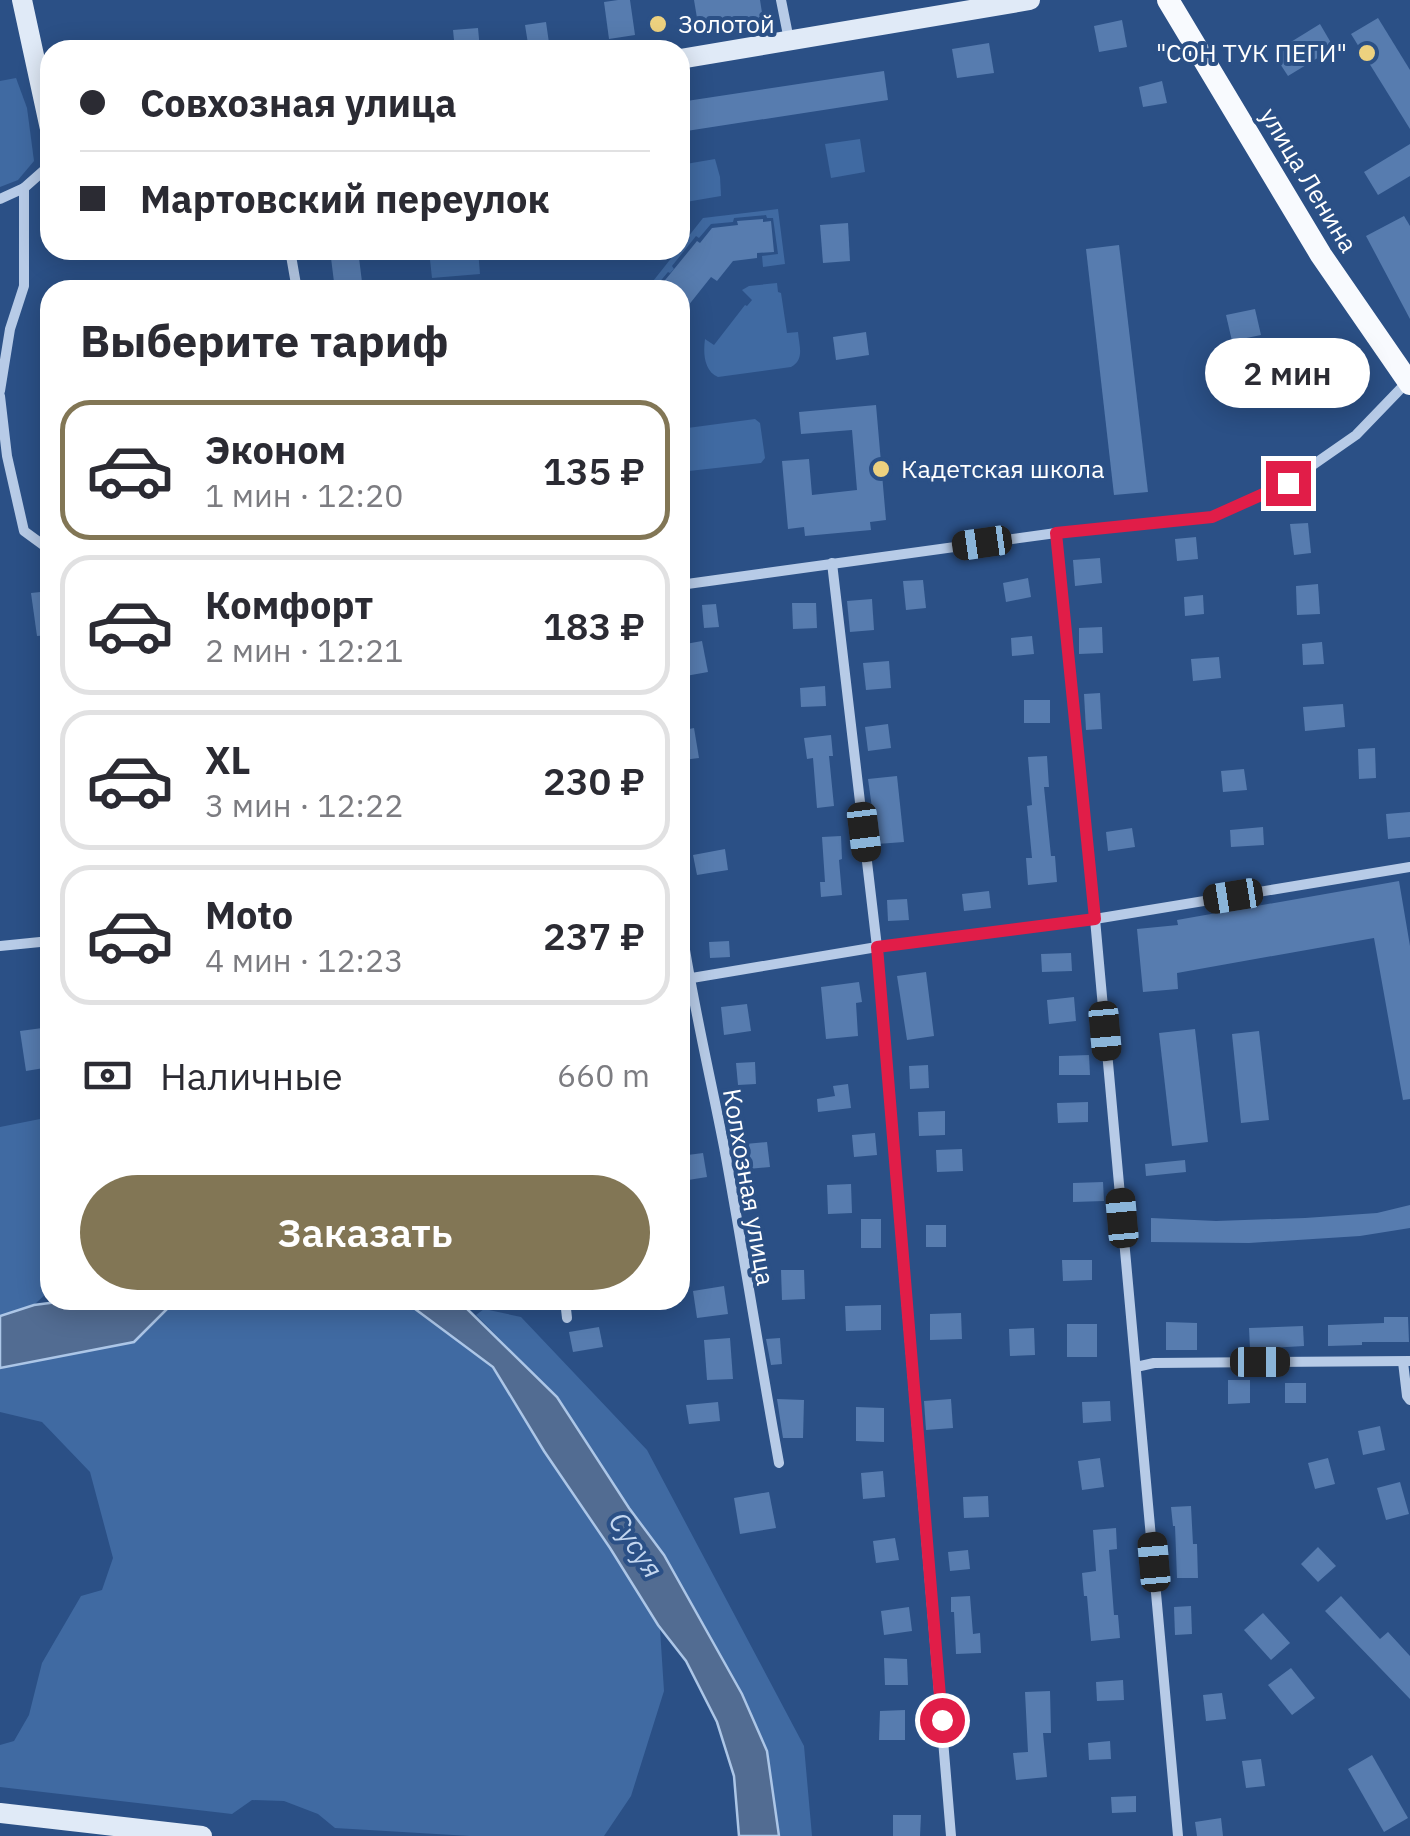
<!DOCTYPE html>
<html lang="ru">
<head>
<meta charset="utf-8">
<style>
  body { margin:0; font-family:"IBM Plex Sans",sans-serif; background:#f7f7f7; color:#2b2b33; height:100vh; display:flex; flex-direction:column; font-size:38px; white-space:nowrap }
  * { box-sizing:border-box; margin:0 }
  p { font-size:32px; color:#7c7c81 }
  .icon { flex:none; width:55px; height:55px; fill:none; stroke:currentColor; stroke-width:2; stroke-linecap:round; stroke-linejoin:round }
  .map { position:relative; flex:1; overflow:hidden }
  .side { position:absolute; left:40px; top:280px; width:650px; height:1030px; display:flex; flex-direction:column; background:#fff; border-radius:30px; box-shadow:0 5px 25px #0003 }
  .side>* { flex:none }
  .hud { position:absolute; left:40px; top:40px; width:650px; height:220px; border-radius:30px; box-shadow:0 5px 25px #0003; display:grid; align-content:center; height:220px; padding:0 40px; background:#fff }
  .end { position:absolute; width:45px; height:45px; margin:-22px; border:12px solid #e11d48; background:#fff; box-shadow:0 0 0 5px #fff }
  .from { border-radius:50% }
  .bubble { position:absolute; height:70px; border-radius:35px; background:#fff; box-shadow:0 5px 25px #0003; font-size:32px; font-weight:600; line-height:70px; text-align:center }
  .car { position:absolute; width:30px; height:60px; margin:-30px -15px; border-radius:12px; box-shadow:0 0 8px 2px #0007; background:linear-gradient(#222 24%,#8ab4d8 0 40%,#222 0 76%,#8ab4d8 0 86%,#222 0) }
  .hud b { display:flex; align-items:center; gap:35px; height:95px; font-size:38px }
  .hud b+b { border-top:2px solid #e1e1e2 }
  .hud i { width:25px; height:25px; background:#2b2b33 }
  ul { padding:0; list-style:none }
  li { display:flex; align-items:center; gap:30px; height:140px; margin:0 20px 15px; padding:0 20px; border:5px solid #e1e1e2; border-radius:30px }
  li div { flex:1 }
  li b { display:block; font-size:38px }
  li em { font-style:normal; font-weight:600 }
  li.current { border-color:#827655 }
  li>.icon { width:90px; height:90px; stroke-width:1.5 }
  h2 { padding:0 40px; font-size:45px; line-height:120px }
  .pay { display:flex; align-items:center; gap:25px; height:110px; padding:0 40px; font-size:38px }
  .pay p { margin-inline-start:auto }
  .button { display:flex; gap:20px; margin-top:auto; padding:20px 40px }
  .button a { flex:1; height:115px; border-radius:60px; background:#827655; color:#fff; font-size:40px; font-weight:600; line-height:115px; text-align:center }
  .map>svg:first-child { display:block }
  .green { fill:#406aa2 }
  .water { fill:#526c92; stroke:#acc6e7; stroke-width:2.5 }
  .building { fill:#577caf }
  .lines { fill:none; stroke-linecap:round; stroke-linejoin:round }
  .street { stroke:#b7cbe7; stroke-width:10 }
  .secondary { stroke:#e0eaf7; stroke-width:20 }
  .primary { stroke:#f8fafe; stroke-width:22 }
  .route { stroke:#e11d48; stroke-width:12 }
  .poi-dot { fill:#edd17f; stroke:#2b5086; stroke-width:4 }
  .labels { text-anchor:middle; stroke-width:8; stroke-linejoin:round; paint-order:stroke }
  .poi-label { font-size:25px; fill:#fff; stroke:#2b5086; text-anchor:start }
  .street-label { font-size:25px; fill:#fff; stroke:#2b5086 }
  .water-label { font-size:28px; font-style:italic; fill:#c3d6ef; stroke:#2b5086 }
</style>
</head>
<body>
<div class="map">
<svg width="1410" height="1836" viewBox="0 0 1410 1836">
  <rect width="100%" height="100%" fill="#2b5086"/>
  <g class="green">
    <path d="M 16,78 L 27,108 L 34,161 L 18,180 L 0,187 L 0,81 Z"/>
    <path d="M 860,139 L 865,172 L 831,178 L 825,144 Z"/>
    <path d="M 715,159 L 720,177 L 721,196 L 680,203 L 680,165 Z"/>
    <path d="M 778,209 L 785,264 L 763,267 L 762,256 L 778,254 L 773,218 L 767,218 L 766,215 L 734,218 L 733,222 L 711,224 L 699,238 L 696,236 L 672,266 L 674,269 L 670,273 L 668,272 L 653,290 L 646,290 L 703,218 Z"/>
    <path d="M 429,250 L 478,250 L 480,274 L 432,278 Z"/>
    <path d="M 777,283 L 778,292 L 781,293 L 787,333 L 798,332 C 799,346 805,359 791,367 L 718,377 C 704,371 703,353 705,339 L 714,345 L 745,305 L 747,306 L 752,300 L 742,290 L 749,286 Z"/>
    <path d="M 755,419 L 760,423 L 765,458 L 761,463 L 680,472 L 680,429 Z"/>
    <path d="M 50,1117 L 50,1290 L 34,1305 L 0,1316 L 0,1127 Z"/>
    <path d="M 176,1300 L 403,1300 L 492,1367 L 544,1451 L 610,1548 L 660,1629 L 664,1691 L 631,1796 L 604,1836 L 470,1836 L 335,1828 L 318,1814 L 284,1801 L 252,1800 L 232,1814 L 0,1787 L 0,1745 L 14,1741 L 29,1715 L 42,1663 L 81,1596 L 102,1590 L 113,1558 L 90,1472 L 42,1422 L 0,1412 L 0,1368 L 134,1342 Z"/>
    <path d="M 484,1309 L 521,1317 L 647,1450 L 804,1746 L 812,1836 L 779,1836 L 767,1750 L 742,1694 L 664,1555 L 629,1508 L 557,1397 L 476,1315 Z"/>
  </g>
  <g class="water">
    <path d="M 73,1300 L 176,1300 L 134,1342 L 0,1368 L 0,1316 L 34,1305 Z"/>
    <path d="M 403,1300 L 458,1300 L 557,1397 L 629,1508 L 664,1555 L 742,1694 L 767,1751 L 779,1836 L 739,1836 L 734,1776 L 717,1722 L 686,1661 L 658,1625 L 610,1548 L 544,1451 L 493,1367 Z"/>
  </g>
  <g class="building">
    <path d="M 618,0 L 630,0 L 635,35 L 609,39 L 604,2 Z"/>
    <path d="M 694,0 L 760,0 L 763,19 L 699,30 Z"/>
    <path d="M 1378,18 L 1410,70 L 1410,129 L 1351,34 Z"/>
    <path d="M 1122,20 L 1127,47 L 1099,52 L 1094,26 Z"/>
    <path d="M 546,22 L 550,50 L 529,50 L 525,25 Z"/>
    <path d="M 1320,24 L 1334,48 L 1288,76 L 1273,53 Z"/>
    <path d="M 478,28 L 480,50 L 455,50 L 453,30 Z"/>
    <path d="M 989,43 L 994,73 L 957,78 L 952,49 Z"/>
    <path d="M 884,71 L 888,100 L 680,132 L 680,102 Z"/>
    <path d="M 1162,81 L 1167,103 L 1143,107 L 1139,87 Z"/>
    <path d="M 1410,144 L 1410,176 L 1378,195 L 1364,172 Z"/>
    <path d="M 1404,216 L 1410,226 L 1410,319 L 1366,236 Z"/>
    <path d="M 763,219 L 763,222 L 771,221 L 774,252 L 757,253 L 757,258 L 733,261 L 717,281 L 711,277 L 680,316 L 680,290 L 657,290 L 697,241 L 700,243 L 712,228 L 738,225 L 737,221 Z"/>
    <path d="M 848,223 L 850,261 L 823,263 L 820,225 Z"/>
    <path d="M 1119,245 L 1148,492 L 1114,495 L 1086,249 Z"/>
    <path d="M 330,250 L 358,250 L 363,290 L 335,290 Z"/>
    <path d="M 1255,309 L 1261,335 L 1232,341 L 1226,315 Z"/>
    <path d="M 866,332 L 869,355 L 836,360 L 833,337 Z"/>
    <path d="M 1316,344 L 1330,382 L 1304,390 L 1291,353 Z"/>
    <path d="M 876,405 L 886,520 L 870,522 L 871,530 L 805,536 L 804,527 L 788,529 L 782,461 L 809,459 L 812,495 L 857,490 L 852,430 L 801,434 L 799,412 Z"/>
    <path d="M 1308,523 L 1311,553 L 1294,555 L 1290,524 Z"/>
    <path d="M 1196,537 L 1198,559 L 1177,561 L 1175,539 Z"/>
    <path d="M 1100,558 L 1102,583 L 1075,586 L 1073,560 Z"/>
    <path d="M 1028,578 L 1031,597 L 1006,602 L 1003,583 Z"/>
    <path d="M 923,580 L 926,608 L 906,610 L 903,581 Z"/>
    <path d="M 1318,584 L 1320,614 L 1297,615 L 1296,586 Z"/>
    <path d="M 50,591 L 50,635 L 37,636 L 31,593 Z"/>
    <path d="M 1203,595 L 1204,614 L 1185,616 L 1184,597 Z"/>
    <path d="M 872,599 L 874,630 L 850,632 L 847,601 Z"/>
    <path d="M 792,603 L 816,603 L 817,628 L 793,629 Z"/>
    <path d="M 716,604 L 719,627 L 704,628 L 702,605 Z"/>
    <path d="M 1102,627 L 1103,653 L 1079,654 L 1079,628 Z"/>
    <path d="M 1032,636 L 1034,654 L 1012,656 L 1011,638 Z"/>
    <path d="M 702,641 L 708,672 L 680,677 L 680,645 Z"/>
    <path d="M 1322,642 L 1324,664 L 1303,665 L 1302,644 Z"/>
    <path d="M 1219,657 L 1221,678 L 1193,681 L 1191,659 Z"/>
    <path d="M 889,661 L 891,688 L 866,690 L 863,663 Z"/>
    <path d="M 825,686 L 826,706 L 801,707 L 800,688 Z"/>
    <path d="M 1100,693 L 1102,729 L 1086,730 L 1084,694 Z"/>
    <rect x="1024" y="700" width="26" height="23"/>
    <path d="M 1343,704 L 1345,727 L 1305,731 L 1303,707 Z"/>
    <path d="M 888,724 L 891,748 L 868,751 L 865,727 Z"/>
    <path d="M 694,728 L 699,758 L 683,760 L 680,731 Z"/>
    <path d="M 831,735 L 833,756 L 829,756 L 834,806 L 817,808 L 813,758 L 807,759 L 804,738 Z"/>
    <path d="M 1375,748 L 1376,778 L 1359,779 L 1358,749 Z"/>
    <path d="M 1047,756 L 1049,787 L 1044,787 L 1051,856 L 1055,856 L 1057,882 L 1028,885 L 1026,858 L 1032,858 L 1027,806 L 1032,805 L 1028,757 Z"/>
    <path d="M 1244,769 L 1247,790 L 1223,792 L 1221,771 Z"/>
    <path d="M 897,776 L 904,842 L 877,844 L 868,779 Z"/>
    <path d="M 1410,812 L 1410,837 L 1388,839 L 1386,814 Z"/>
    <path d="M 1263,827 L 1264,845 L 1231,847 L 1230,830 Z"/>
    <path d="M 1132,828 L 1135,847 L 1108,851 L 1106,832 Z"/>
    <path d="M 841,836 L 842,859 L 839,860 L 842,895 L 821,897 L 820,882 L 825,882 L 822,837 Z"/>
    <path d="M 725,849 L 728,870 L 697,875 L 693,855 Z"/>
    <path d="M 1399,881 L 1410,946 L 1410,1099 L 1403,1100 L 1374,938 L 1177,973 L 1178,989 L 1143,992 L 1137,929 L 1178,925 L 1177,920 Z"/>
    <path d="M 989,891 L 991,908 L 964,911 L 962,894 Z"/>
    <path d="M 907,899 L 909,920 L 888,921 L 887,900 Z"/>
    <path d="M 729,941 L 730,957 L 710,958 L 709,942 Z"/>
    <path d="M 1071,953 L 1072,971 L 1042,972 L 1041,954 Z"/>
    <path d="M 926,972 L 934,1036 L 907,1040 L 897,976 Z"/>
    <path d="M 859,982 L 862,1002 L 856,1003 L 858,1036 L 826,1039 L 821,987 Z"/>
    <path d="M 1074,997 L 1076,1021 L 1049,1024 L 1047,1000 Z"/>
    <path d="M 747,1004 L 751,1031 L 724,1035 L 721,1007 Z"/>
    <path d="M 50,1027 L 50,1067 L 26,1071 L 20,1031 Z"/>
    <path d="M 1195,1029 L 1208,1142 L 1172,1146 L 1159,1033 Z"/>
    <path d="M 1259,1031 L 1269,1120 L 1241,1123 L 1232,1034 Z"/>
    <path d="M 1089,1055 L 1090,1075 L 1059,1075 L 1059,1056 Z"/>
    <path d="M 755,1062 L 756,1084 L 738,1085 L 736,1063 Z"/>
    <path d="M 928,1065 L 929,1088 L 910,1089 L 909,1066 Z"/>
    <path d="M 848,1084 L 851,1108 L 818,1112 L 817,1099 L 835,1096 L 833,1086 Z"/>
    <path d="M 1088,1102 L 1088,1122 L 1058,1123 L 1057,1103 Z"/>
    <path d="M 945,1111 L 945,1135 L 919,1136 L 918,1112 Z"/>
    <path d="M 875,1133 L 877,1155 L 854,1157 L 852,1135 Z"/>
    <path d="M 767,1142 L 770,1167 L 748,1169 L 745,1144 Z"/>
    <path d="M 962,1149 L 963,1171 L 937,1172 L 936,1150 Z"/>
    <path d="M 703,1153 L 707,1177 L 682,1181 L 680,1156 Z"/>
    <path d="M 1185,1160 L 1186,1172 L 1146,1176 L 1145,1164 Z"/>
    <path d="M 1103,1182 L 1104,1201 L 1073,1202 L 1073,1183 Z"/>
    <path d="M 851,1184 L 852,1213 L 828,1214 L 827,1185 Z"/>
    <path d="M 1410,1205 L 1410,1228 L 1360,1236 L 1249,1243 L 1151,1242 L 1151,1218 L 1216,1221 L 1305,1218 L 1377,1213 Z"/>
    <rect x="861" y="1219" width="20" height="29"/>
    <rect x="926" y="1225" width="20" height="22"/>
    <path d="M 1062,1260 L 1092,1260 L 1092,1280 L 1063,1281 Z"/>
    <path d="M 781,1270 L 804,1270 L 805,1299 L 782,1300 Z"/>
    <path d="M 724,1286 L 728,1314 L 697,1318 L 693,1291 Z"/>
    <path d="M 881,1305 L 881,1330 L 846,1331 L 845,1306 Z"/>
    <path d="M 961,1313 L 962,1339 L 930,1340 L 930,1314 Z"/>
    <path d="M 1384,1317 L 1408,1317 L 1409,1342 L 1362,1342 L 1362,1345 L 1328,1346 L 1328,1325 L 1384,1323 Z"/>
    <path d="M 1166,1322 L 1197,1323 L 1197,1350 L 1166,1350 Z"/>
    <rect x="1067" y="1324" width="30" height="33"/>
    <path d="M 1303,1326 L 1304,1346 L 1250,1349 L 1249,1328 Z"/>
    <path d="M 599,1327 L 603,1347 L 573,1352 L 569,1332 Z"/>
    <path d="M 1034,1328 L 1035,1355 L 1010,1356 L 1009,1329 Z"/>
    <path d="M 730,1338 L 733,1379 L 707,1380 L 704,1340 Z"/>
    <path d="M 780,1338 L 782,1364 L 771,1365 L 766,1339 Z"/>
    <path d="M 1228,1380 L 1250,1380 L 1250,1403 L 1228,1404 Z"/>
    <rect x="1285" y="1383" width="21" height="20"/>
    <path d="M 777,1399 L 804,1400 L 803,1438 L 783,1438 Z"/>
    <path d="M 951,1399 L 953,1428 L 926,1430 L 924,1401 Z"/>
    <path d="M 1110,1401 L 1111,1421 L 1083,1423 L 1082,1402 Z"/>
    <path d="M 718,1402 L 720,1421 L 689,1424 L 686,1405 Z"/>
    <path d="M 856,1407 L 884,1408 L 884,1442 L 856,1441 Z"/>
    <path d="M 1380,1426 L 1385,1450 L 1363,1455 L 1358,1431 Z"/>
    <path d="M 1100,1458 L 1104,1487 L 1082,1490 L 1078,1461 Z"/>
    <path d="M 1328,1458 L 1335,1484 L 1315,1489 L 1308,1463 Z"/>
    <path d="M 883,1471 L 885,1497 L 863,1499 L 861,1473 Z"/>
    <path d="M 1400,1482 L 1409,1514 L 1386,1520 L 1377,1488 Z"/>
    <path d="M 769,1492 L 776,1528 L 740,1534 L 734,1498 Z"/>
    <path d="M 988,1496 L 989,1517 L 964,1518 L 963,1497 Z"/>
    <path d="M 1191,1506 L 1193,1544 L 1197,1544 L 1198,1578 L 1177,1578 L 1175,1526 L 1173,1526 L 1171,1507 Z"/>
    <path d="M 1116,1528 L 1117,1549 L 1109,1550 L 1114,1615 L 1118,1615 L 1120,1638 L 1091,1641 L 1087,1596 L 1084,1596 L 1082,1573 L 1096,1571 L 1093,1530 Z"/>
    <path d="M 895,1538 L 899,1560 L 876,1563 L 873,1541 Z"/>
    <path d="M 1318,1547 L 1336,1566 L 1318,1582 L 1301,1564 Z"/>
    <path d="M 968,1550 L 970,1569 L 950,1571 L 948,1552 Z"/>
    <path d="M 970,1596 L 973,1634 L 980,1633 L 981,1653 L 956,1654 L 954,1612 L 951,1612 L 951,1597 Z"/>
    <path d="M 1341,1596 L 1380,1639 L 1388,1632 L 1410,1656 L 1410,1699 L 1325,1611 Z"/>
    <path d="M 1191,1606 L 1192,1634 L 1175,1635 L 1174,1607 Z"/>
    <path d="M 909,1607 L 912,1631 L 884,1635 L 881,1611 Z"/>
    <path d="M 1263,1613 L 1290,1643 L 1271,1660 L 1244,1630 Z"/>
    <path d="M 884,1658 L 907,1659 L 908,1685 L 885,1685 Z"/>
    <path d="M 1291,1668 L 1315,1698 L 1292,1715 L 1268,1685 Z"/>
    <path d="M 1123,1680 L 1124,1700 L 1097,1701 L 1096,1682 Z"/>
    <path d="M 1050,1691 L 1051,1733 L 1043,1733 L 1047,1777 L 1016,1780 L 1013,1753 L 1028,1752 L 1025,1692 Z"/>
    <path d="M 1222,1693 L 1226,1719 L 1206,1721 L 1203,1695 Z"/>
    <path d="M 905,1710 L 905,1740 L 879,1740 L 880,1711 Z"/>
    <path d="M 1110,1741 L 1111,1759 L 1089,1760 L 1088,1743 Z"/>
    <path d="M 1372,1755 L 1408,1818 L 1384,1832 L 1348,1769 Z"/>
    <path d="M 1261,1759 L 1265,1786 L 1246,1788 L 1242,1761 Z"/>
    <path d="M 1136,1796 L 1136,1812 L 1112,1813 L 1111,1797 Z"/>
    <path d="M 893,1815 L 921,1815 L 920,1836 L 893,1836 Z"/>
    <path d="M 1221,1818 L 1223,1836 L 1197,1836 L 1195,1822 Z"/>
  </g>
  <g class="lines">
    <g class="street">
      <path d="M 781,0 L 789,40"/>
      <path d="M 0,199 L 24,188 L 50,165"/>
      <path d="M 290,250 L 297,290"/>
      <path d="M 0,391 L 10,329 L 24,286 L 24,188"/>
      <path d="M 0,396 L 7,456 L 24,531 L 50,550"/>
      <path d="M 1056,533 L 1095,919 L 1178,1836"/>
      <path d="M 832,563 L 877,947 L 951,1836"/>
      <path d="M 680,585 L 1056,533 L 1212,517 L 1287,483 L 1356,435 L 1409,380"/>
      <path d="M 680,918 C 691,997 710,1074 725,1152 C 744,1255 760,1359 779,1463"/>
      <path d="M 0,946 L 50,941"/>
      <path d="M 680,980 L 877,947 L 1095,919 L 1410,867"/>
      <path d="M 565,1300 L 567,1318"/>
      <path d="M 1403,1362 L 1407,1396 L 1410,1400"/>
      <path d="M 1136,1367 L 1154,1363 L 1410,1361"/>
    </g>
    <g class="secondary">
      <path d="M 22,0 L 50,129"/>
      <path d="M 680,59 L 1030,0"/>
      <path d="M 0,1813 L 202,1836"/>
    </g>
    <path class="primary" d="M 1168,0 L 1321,255 L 1410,384"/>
  </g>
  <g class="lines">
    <path class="route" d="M 942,1720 L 877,947 L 1095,919 L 1056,533 L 1212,517 L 1288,483"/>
  </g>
  <g class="poi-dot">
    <circle cx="658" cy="24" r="10"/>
    <circle cx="1367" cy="53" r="10"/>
    <circle cx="881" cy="469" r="10"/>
  </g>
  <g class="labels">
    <g class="poi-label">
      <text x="678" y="33">Золотой</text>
      <text x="1347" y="62" text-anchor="end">"СОН ТУК ПЕГИ"</text>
      <text x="901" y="478">Кадетская школа</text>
    </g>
    <g class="street-label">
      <text transform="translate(1309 180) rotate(59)" y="9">улица Ленина</text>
      <text transform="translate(749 1187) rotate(80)" y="9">Колхозная улица</text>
    </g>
    <g class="water-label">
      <text transform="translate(636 1545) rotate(56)" y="10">Сусуя</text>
    </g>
  </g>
</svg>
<i class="end from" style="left:942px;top:1720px"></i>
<i class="end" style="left:1288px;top:483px"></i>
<div class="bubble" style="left:1205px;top:338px;width:165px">2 мин</div>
<i class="car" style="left:982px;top:543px;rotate:262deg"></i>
<i class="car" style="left:864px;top:832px;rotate:173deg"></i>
<i class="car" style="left:1233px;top:896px;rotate:261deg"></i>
<i class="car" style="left:1105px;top:1031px;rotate:175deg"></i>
<i class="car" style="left:1122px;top:1218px;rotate:355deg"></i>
<i class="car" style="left:1260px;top:1362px;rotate:90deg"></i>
<i class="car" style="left:1154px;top:1562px;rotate:355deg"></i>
<div class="hud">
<b><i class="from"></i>Совхозная улица</b>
<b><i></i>Мартовский переулок</b>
</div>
<section class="side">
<h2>Выберите тариф</h2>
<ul>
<li class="current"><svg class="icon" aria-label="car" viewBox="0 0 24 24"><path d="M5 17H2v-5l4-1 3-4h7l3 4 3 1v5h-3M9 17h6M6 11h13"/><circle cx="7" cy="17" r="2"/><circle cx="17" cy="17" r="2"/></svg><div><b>Эконом</b><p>1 мин · 12:20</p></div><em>135 ₽</em></li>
<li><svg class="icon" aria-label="car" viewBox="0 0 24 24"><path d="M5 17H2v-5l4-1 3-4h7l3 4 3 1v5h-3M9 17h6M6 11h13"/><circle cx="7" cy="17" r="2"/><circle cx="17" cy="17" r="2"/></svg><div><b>Комфорт</b><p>2 мин · 12:21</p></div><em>183 ₽</em></li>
<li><svg class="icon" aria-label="car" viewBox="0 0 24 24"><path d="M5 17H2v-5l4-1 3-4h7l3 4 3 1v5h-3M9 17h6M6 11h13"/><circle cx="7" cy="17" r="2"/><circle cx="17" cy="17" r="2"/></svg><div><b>XL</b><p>3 мин · 12:22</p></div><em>230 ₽</em></li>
<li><svg class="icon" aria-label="car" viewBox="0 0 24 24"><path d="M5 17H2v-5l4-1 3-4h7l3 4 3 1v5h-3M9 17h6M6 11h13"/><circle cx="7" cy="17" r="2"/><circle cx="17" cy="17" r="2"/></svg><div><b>Moto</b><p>4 мин · 12:23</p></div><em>237 ₽</em></li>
</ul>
<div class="pay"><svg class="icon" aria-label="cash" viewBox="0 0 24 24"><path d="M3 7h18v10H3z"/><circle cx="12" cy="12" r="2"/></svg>Наличные<p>660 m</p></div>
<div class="button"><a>Заказать</a></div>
</section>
</div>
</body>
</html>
